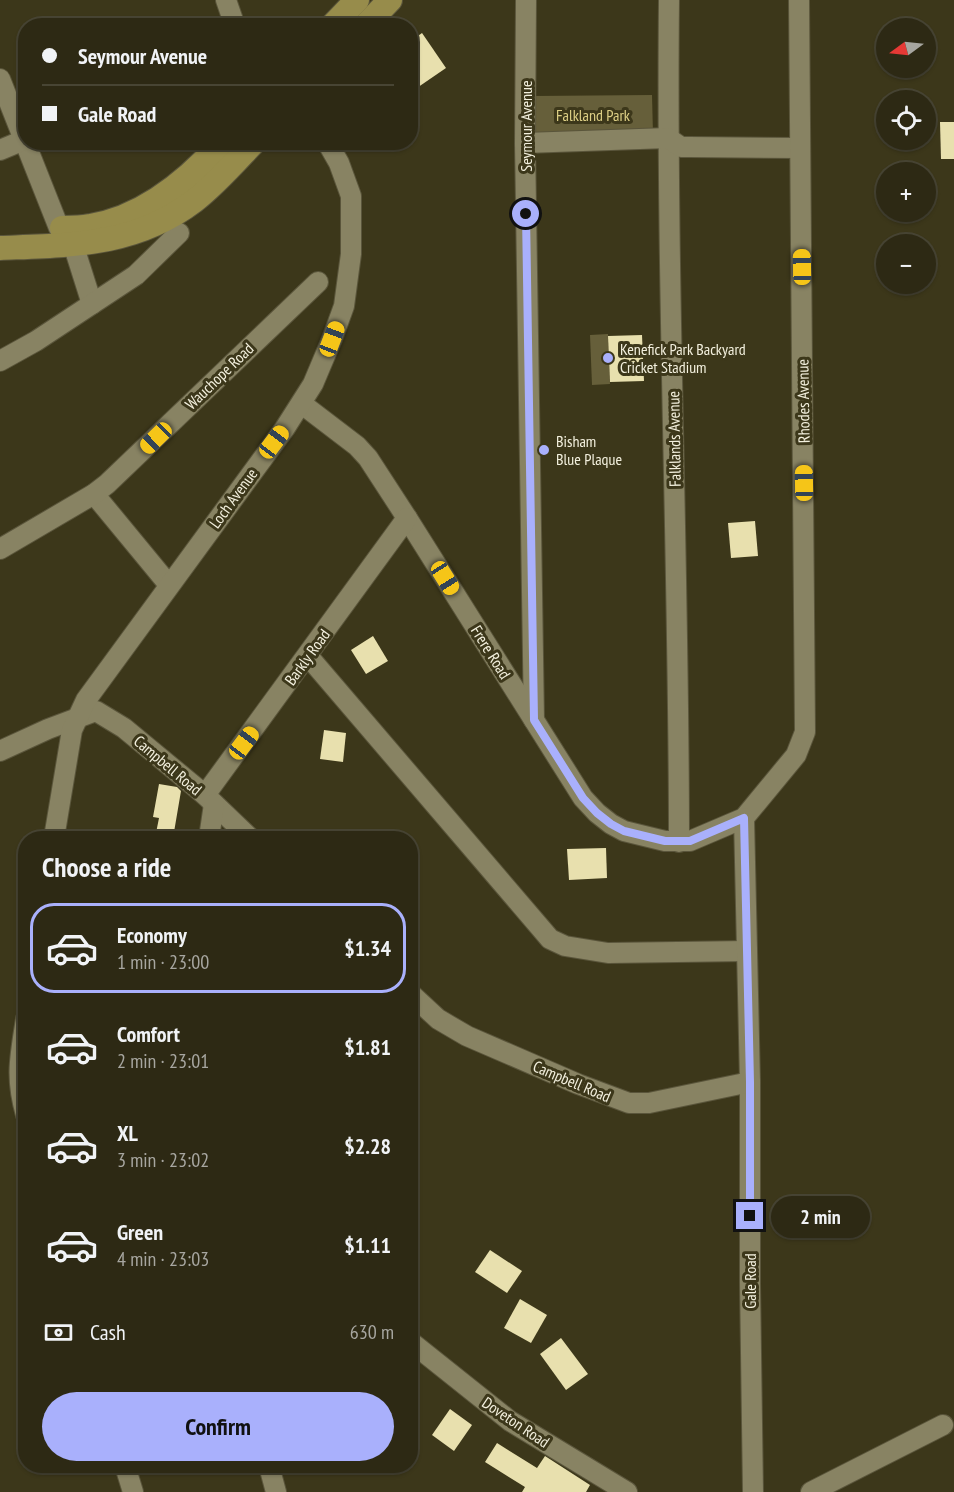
<!DOCTYPE html>
<html lang="en">
<head>
<meta charset="utf-8">
<style>
  body { margin:0; font-family:"PT Sans Narrow",sans-serif; background:#393522; color:#f1f3f6; height:100vh; display:flex; flex-direction:column; font-size:22px; white-space:nowrap }
  * { box-sizing:border-box; margin:0 }
  p { font-size:20px; color:#a7a6a0 }
  .icon { flex:none; width:33px; height:33px; fill:none; stroke:currentColor; stroke-width:2; stroke-linecap:round; stroke-linejoin:round }
  .map { position:relative; flex:1; overflow:hidden }
  .details { position:absolute; left:18px; top:831px; width:400px; height:642px; display:flex; flex-direction:column; background:#2d2914; border-radius:24px; box-shadow:0 2px 4px #0004,0 0 0 2px #484534 }
  .details>* { flex:none }
  .top-card { position:absolute; left:18px; top:18px; width:400px; height:132px; border-radius:24px; box-shadow:0 2px 4px #0004,0 0 0 2px #484534; display:grid; align-content:center; height:132px; padding:0 24px; background:#2d2914 }
  .needle { width:39px; rotate:255deg }
  .fabs { position:absolute; left:876px; top:18px; display:grid; gap:12px }
  .fabs a { display:grid; place-items:center; width:60px; height:60px; border-radius:50%; background:#2d2914; box-shadow:0 2px 4px #0004,0 0 0 2px #484534; font-size:30px }
  .end { position:absolute; width:27px; height:27px; margin:-14px; border:8px solid #a9b0fc; background:#111; box-shadow:0 0 0 3px #111 }
  .from { border-radius:50% }
  .bubble { position:absolute; height:42px; border-radius:21px; background:#2d2914; box-shadow:0 2px 4px #0004,0 0 0 2px #484534; font-size:20px; font-weight:700; line-height:42px; text-align:center }
  .car { position:absolute; width:18px; height:36px; margin:-18px -9px; border-radius:8px; box-shadow:0 0 4px 2px #0007; background:linear-gradient(#f5c518 24%,#345 0 40%,#f5c518 0 76%,#345 0 86%,#f5c518 0) }
  .top-card b { display:flex; align-items:center; gap:21px; height:57px; font-size:22px }
  .top-card b+b { border-top:2px solid #484534 }
  .top-card i { width:15px; height:15px; background:#f1f3f6 }
  ul { padding:0; list-style:none }
  li { display:flex; align-items:center; gap:18px; height:90px; margin:0 12px 9px; padding:0 12px; border:3px solid transparent; border-radius:24px }
  li div { flex:1 }
  li b { display:block; font-size:22px }
  li em { font-style:normal; font-weight:700 }
  li.current { border-color:#a9b0fc }
  li>.icon { width:54px; height:54px; stroke-width:1.5 }
  h2 { padding:0 24px; font-size:27px; line-height:72px }
  .pay { display:flex; align-items:center; gap:15px; height:66px; padding:0 24px; font-size:22px }
  .pay p { margin-inline-start:auto }
  .action { display:flex; gap:12px; margin-top:auto; padding:12px 24px }
  .action a { flex:1; height:69px; border-radius:36px; background:#a9b0fc; color:#111; font-size:24px; font-weight:700; line-height:69px; text-align:center }
  .map>svg:first-child { display:block }
  .green { fill:#665f3a }
  .building { fill:#e8e0ae }
  .lines { fill:none; stroke-linecap:round; stroke-linejoin:round }
  .minor-casing { stroke:#5a553b; stroke-width:22 }
  .major-casing { stroke:#5a553b; stroke-width:26 }
  .minor { stroke:#888363; stroke-width:20 }
  .major { stroke:#978c4b; stroke-width:24 }
  .route { stroke:#a9b0fc; stroke-width:8 }
  .poi-dot { fill:#a9b0fc; stroke:#3c371a; stroke-width:2 }
  .labels { text-anchor:middle; stroke-width:6; stroke-linejoin:round; paint-order:stroke }
  .park-label { font-size:16px; fill:#ded086; stroke:#3c371a }
  .street-label { font-size:16px; fill:#f3f0de; stroke:#3c371a }
  .poi-label { font-size:16px; fill:#f3f0de; stroke:#3c371a; text-anchor:start }
</style>
</head>
<body>
<div class="map">
<svg width="954" height="1492" viewBox="0 0 954 1492">
  <rect width="100%" height="100%" fill="#3c371a"/>
  <g class="green">
    <path d="M 652,95 L 653,134 L 533,135 L 533,96 Z"/>
    <path d="M 608,334 L 610,384 L 592,385 L 590,335 Z"/>
  </g>
  <g class="building">
    <path d="M 422,33 L 446,68 L 411,92 L 411,41 Z"/>
    <path d="M 940,122 L 954,122 L 954,159 L 941,159 Z"/>
    <path d="M 642,335 L 644,381 L 610,382 L 608,336 Z"/>
    <path d="M 755,521 L 758,556 L 731,558 L 728,523 Z"/>
    <path d="M 373,636 L 388,661 L 366,674 L 351,650 Z"/>
    <path d="M 324,730 L 346,733 L 343,762 L 320,759 Z"/>
    <path d="M 159,784 L 177,787 L 181,791 L 173,838 L 155,838 L 159,818 L 153,817 Z"/>
    <path d="M 606,848 L 607,878 L 569,880 L 567,849 Z"/>
    <path d="M 490,1250 L 522,1271 L 507,1293 L 475,1272 Z"/>
    <path d="M 520,1299 L 547,1315 L 531,1343 L 504,1328 Z"/>
    <path d="M 561,1338 L 588,1374 L 566,1390 L 540,1354 Z"/>
    <path d="M 450,1409 L 472,1425 L 454,1451 L 432,1435 Z"/>
    <path d="M 497,1443 L 537,1468 L 545,1456 L 590,1485 L 586,1492 L 522,1492 L 525,1487 L 485,1462 Z"/>
  </g>
  <g class="lines">
    <g class="minor-casing">
      <g id="minor">
        <path d="M 226,0 L 235,26"/>
        <path d="M 526,0 L 525,143 L 534,720"/>
        <path d="M 669,0 C 666,281 679,561 679,842"/>
        <path d="M 0,79 L 59,228"/>
        <path d="M 525,143 L 668,138 L 681,147 L 689,147 L 800,148"/>
        <path d="M 0,150 L 24,140"/>
        <path d="M 73,244 L 92,304"/>
        <path d="M 0,361 L 36,341 L 136,275 L 179,233"/>
        <path d="M 302,404 L 357,446 L 368,458 L 407,518 L 583,798 L 597,813 L 611,824 L 624,831 L 665,841 L 690,841 L 744,818 L 796,755 L 805,732 L 799,0"/>
        <path d="M 94,494 L 169,585"/>
        <path d="M 0,549 L 94,494 L 107,484 L 318,282"/>
        <path d="M 308,656 L 550,939 L 565,946 L 608,953 L 747,951"/>
        <path d="M 0,751 L 48,729 L 96,711 L 124,728 L 205,795 L 250,838"/>
        <path d="M 205,795 L 407,518"/>
        <path d="M 744,818 L 750,1082 L 750,1283 L 753,1492"/>
        <path d="M 54,838 L 72,730 L 86,700 L 285,428 L 313,384 L 332,339 L 344,306 L 351,254 L 351,196 L 339,163 L 327,142"/>
        <path d="M 209,838 L 214,804"/>
        <path d="M 411,994 L 438,1019 L 467,1036 L 578,1084 L 629,1103 L 649,1103 L 750,1082"/>
        <path d="M 26,1019 C 20,1057 15,1077 26,1115"/>
        <path d="M 411,1342 L 510,1421 L 627,1492"/>
        <path d="M 125,1466 L 133,1492"/>
        <path d="M 269,1466 L 276,1492"/>
        <path d="M 811,1492 L 943,1425"/>
      </g>
    </g>
    <g class="major-casing">
      <g id="major">
        <path d="M 332,26 L 357,0"/>
        <path d="M 365,26 L 390,0"/>
        <path d="M 62,228 C 72,228 81,228 90,226 C 142,218 188,180 222,142"/>
        <path d="M 0,248 C 71,245 135,246 194,201 C 216,184 235,162 254,142"/>
      </g>
    </g>
    <use href="#minor" class="minor"/>
    <use href="#major" class="major"/>
  </g>
  <g class="lines">
    <path class="route" d="M 526,214 L 534,720 L 583,798 L 597,813 L 611,824 L 624,831 L 665,841 L 690,841 L 744,818 L 750,1082 L 750,1216"/>
  </g>
  <g class="poi-dot">
    <circle cx="608" cy="358" r="6"/>
    <circle cx="544" cy="450" r="6"/>
  </g>
  <g class="labels">
    <g class="park-label">
      <text x="593" y="121">Falkland Park</text>
    </g>
    <g class="street-label">
      <text transform="translate(526 126) rotate(-90)" y="6">Seymour Avenue</text>
      <text transform="translate(219 376) rotate(-44)" y="6">Wauchope Road</text>
      <text transform="translate(803 401) rotate(-91)" y="6">Rhodes Avenue</text>
      <text transform="translate(674 439) rotate(-91)" y="6">Falklands Avenue</text>
      <text transform="translate(233 498) rotate(-54)" y="6">Loch Avenue</text>
      <text transform="translate(491 652) rotate(58)" y="6">Frere Road</text>
      <text transform="translate(307 657) rotate(-54)" y="6">Barkly Road</text>
      <text transform="translate(168 765) rotate(40)" y="6">Campbell Road</text>
      <text transform="translate(572 1081) rotate(23)" y="6">Campbell Road</text>
      <text transform="translate(750 1281) rotate(-90)" y="6">Gale Road</text>
      <text transform="translate(516 1422) rotate(34)" y="6">Doveton Road</text>
    </g>
    <g class="poi-label">
      <text x="620" y="355">Kenefick Park Backyard<tspan x="620" dy="18">Cricket Stadium</tspan></text>
      <text x="556" y="447">Bisham<tspan x="556" dy="18">Blue Plaque</tspan></text>
    </g>
  </g>
</svg>
<div class="fabs">
<a><svg class="needle" viewBox="-14 -14 28 28"><path d="M0-13l5 13h-10z" fill="#e53935"/><path d="M0 13l5-13h-10z" fill="#a7a6a0"/></svg></a>
<a><svg class="icon" aria-label="locate" viewBox="0 0 24 24"><circle cx="12" cy="12" r="6"/><path d="M12 2v4M12 18v4M2 12h4M18 12h4"/></svg></a>
<a>+</a>
<a>−</a>
</div>
<i class="end from" style="left:526px;top:214px"></i>
<i class="end" style="left:750px;top:1216px"></i>
<div class="bubble" style="left:771px;top:1196px;width:99px">2 min</div>
<i class="car" style="left:802px;top:267px;rotate:359deg"></i>
<i class="car" style="left:332px;top:339px;rotate:21deg"></i>
<i class="car" style="left:156px;top:438px;rotate:226deg"></i>
<i class="car" style="left:274px;top:442px;rotate:37deg"></i>
<i class="car" style="left:804px;top:483px;rotate:359deg"></i>
<i class="car" style="left:445px;top:578px;rotate:148deg"></i>
<i class="car" style="left:244px;top:743px;rotate:37deg"></i>
<div class="top-card">
<b><i class="from"></i>Seymour Avenue</b>
<b><i></i>Gale Road</b>
</div>
<section class="details">
<h2>Choose a ride</h2>
<ul>
<li class="current"><svg class="icon" aria-label="car" viewBox="0 0 24 24"><path d="M5 17H2v-5l4-1 3-4h7l3 4 3 1v5h-3M9 17h6M6 11h13"/><circle cx="7" cy="17" r="2"/><circle cx="17" cy="17" r="2"/></svg><div><b>Economy</b><p>1 min · 23:00</p></div><em>$1.34</em></li>
<li><svg class="icon" aria-label="car" viewBox="0 0 24 24"><path d="M5 17H2v-5l4-1 3-4h7l3 4 3 1v5h-3M9 17h6M6 11h13"/><circle cx="7" cy="17" r="2"/><circle cx="17" cy="17" r="2"/></svg><div><b>Comfort</b><p>2 min · 23:01</p></div><em>$1.81</em></li>
<li><svg class="icon" aria-label="car" viewBox="0 0 24 24"><path d="M5 17H2v-5l4-1 3-4h7l3 4 3 1v5h-3M9 17h6M6 11h13"/><circle cx="7" cy="17" r="2"/><circle cx="17" cy="17" r="2"/></svg><div><b>XL</b><p>3 min · 23:02</p></div><em>$2.28</em></li>
<li><svg class="icon" aria-label="car" viewBox="0 0 24 24"><path d="M5 17H2v-5l4-1 3-4h7l3 4 3 1v5h-3M9 17h6M6 11h13"/><circle cx="7" cy="17" r="2"/><circle cx="17" cy="17" r="2"/></svg><div><b>Green</b><p>4 min · 23:03</p></div><em>$1.11</em></li>
</ul>
<div class="pay"><svg class="icon" aria-label="cash" viewBox="0 0 24 24"><path d="M3 7h18v10H3z"/><circle cx="12" cy="12" r="2"/></svg>Cash<p>630 m</p></div>
<div class="action"><a>Confirm</a></div>
</section>
</div>
</body>
</html>
